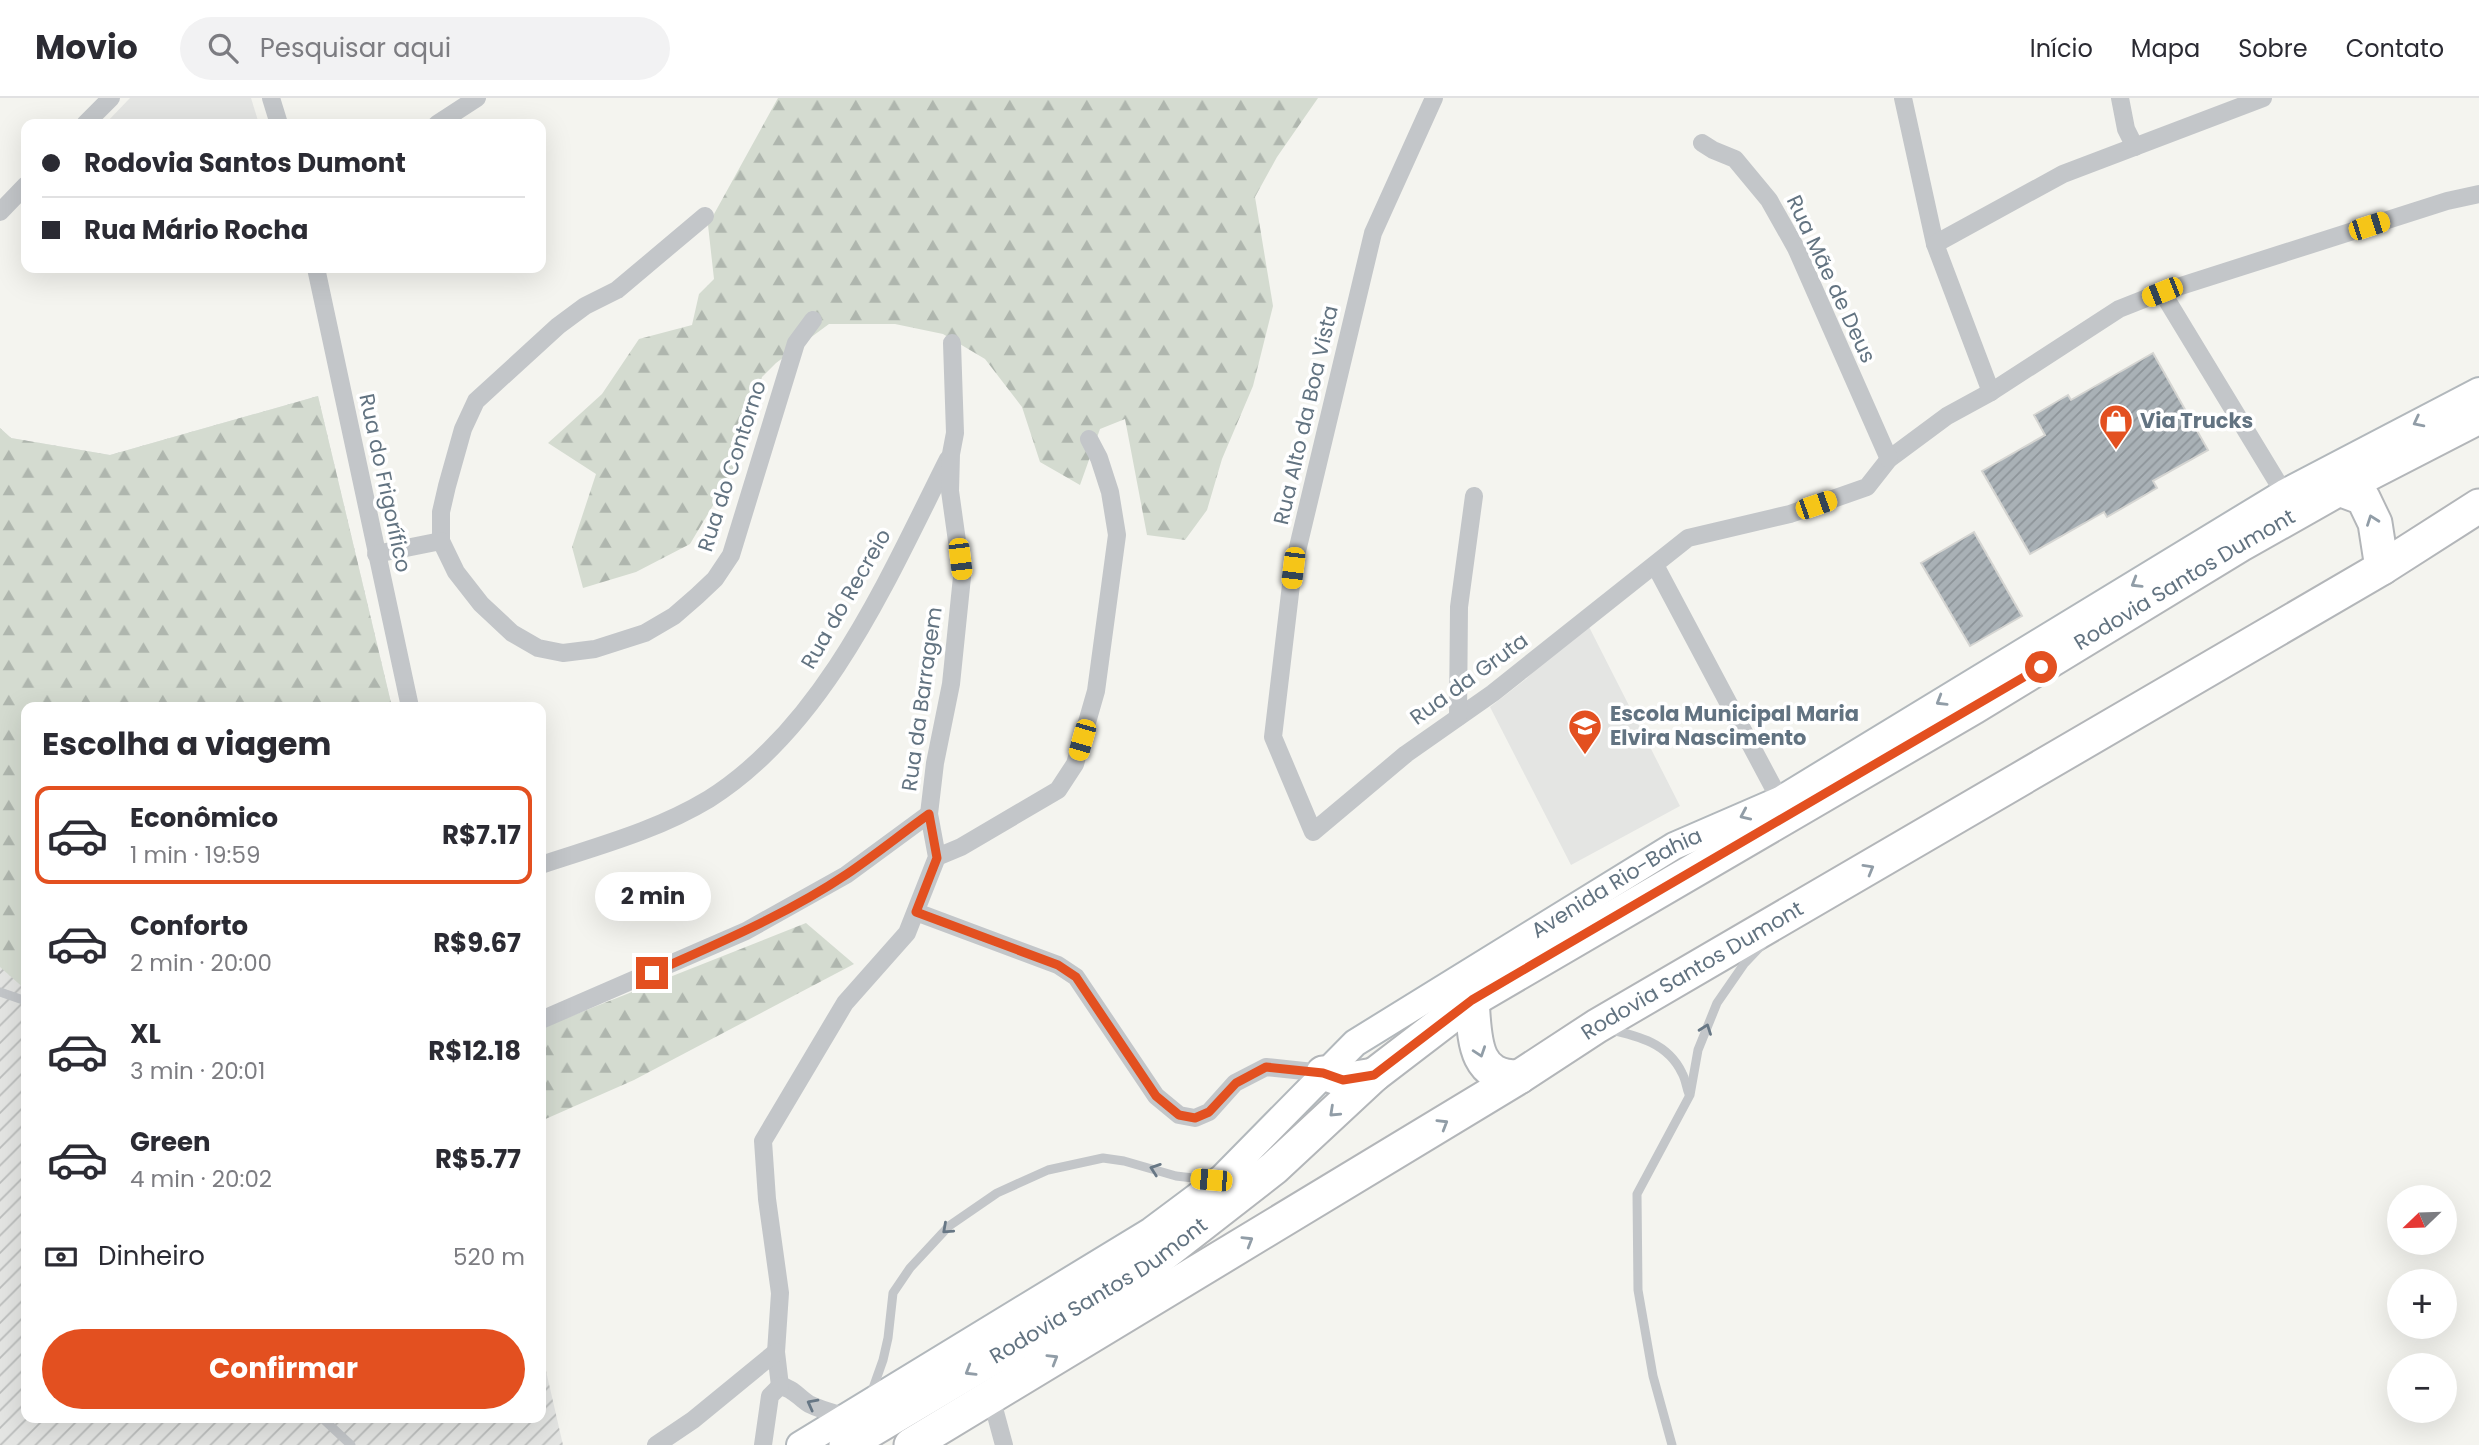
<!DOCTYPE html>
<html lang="pt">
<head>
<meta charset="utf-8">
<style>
  body { margin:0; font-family:Poppins,sans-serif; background:#f2f2f3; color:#2b2b33; height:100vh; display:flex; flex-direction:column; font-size:26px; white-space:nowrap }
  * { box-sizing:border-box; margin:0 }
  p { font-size:23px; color:#7c7c81 }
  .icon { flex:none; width:38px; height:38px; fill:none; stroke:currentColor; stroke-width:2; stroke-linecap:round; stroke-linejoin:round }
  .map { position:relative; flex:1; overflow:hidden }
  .sheet { position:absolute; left:21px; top:604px; width:525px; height:721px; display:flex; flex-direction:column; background:#fff; border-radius:14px; box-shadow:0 7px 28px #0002 }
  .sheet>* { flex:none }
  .hud { position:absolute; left:21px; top:21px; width:525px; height:154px; border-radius:14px; box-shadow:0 7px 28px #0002; display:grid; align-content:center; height:154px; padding:0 21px; background:#fff }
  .needle { width:46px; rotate:247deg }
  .buttons { position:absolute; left:2387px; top:1087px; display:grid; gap:14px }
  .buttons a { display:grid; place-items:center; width:70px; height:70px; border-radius:50%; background:#fff; box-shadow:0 7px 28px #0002; font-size:35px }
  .end { position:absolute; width:32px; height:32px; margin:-16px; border:9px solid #e35020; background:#fff; box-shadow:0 0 0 4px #fff }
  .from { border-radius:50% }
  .bubble { position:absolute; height:49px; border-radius:24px; background:#fff; box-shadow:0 7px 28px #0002; font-size:23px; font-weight:700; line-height:49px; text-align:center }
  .car { position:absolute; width:21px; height:42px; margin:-21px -10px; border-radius:9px; box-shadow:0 0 5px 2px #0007; background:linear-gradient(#f5c518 24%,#345 0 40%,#f5c518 0 76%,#345 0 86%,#f5c518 0) }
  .hud b { display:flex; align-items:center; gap:24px; height:66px; font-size:26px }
  .hud b+b { border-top:2px solid #e1e1e2 }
  .hud i { width:18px; height:18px; background:#2b2b33 }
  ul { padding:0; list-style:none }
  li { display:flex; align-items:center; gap:21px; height:98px; margin:0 14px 10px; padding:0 7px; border:4px solid transparent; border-radius:14px }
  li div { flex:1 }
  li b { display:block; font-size:26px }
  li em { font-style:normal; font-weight:700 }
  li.on { border-color:#e35020 }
  li>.icon { width:63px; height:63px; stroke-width:1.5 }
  h2 { padding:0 21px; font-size:32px; line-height:84px }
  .pay { display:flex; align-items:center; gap:18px; height:77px; padding:0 21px; font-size:26px }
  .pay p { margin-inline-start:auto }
  .primary-button { display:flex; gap:14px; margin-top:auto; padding:14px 21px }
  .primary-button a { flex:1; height:80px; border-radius:42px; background:#e35020; color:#fff; font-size:28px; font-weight:700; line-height:80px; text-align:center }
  header { display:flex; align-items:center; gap:42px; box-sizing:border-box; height:98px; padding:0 35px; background:#fff; border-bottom:2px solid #e1e1e2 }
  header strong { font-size:33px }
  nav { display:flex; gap:38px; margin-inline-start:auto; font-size:24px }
  .search { width:490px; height:63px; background:#f2f2f3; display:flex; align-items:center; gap:18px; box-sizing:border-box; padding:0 24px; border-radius:38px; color:#7c7c81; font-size:26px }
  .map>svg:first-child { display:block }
  .built { fill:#e4e5e3 }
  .industrial { fill:url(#industrial-furrows) }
  .forest { fill:url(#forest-firs) }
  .building { fill:url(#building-hatch); stroke:#d5d5d2; stroke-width:2 }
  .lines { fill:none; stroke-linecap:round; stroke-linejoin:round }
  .secondary-casing { stroke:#b2b8bc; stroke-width:30 }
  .highway-casing { stroke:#b3b6b9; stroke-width:37 }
  .lane { stroke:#c3c6c9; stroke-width:9 }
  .street { stroke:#c3c6c9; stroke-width:18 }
  .secondary { stroke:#fff; stroke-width:26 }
  .highway { stroke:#fff; stroke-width:33 }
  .oneway { stroke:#919da7 }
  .oneway2 { stroke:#677785 }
  .route { stroke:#e35020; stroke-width:9 }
  .labels { text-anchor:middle; stroke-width:7; stroke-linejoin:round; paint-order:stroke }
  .street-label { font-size:21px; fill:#627381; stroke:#fff }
  .poi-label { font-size:21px; font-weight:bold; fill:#627381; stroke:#fff; text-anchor:start }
</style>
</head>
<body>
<header>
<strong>Movio</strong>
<div class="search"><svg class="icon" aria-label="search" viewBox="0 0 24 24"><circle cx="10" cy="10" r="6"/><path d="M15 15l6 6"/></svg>Pesquisar aqui</div>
<nav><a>Início</a><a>Mapa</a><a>Sobre</a><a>Contato</a></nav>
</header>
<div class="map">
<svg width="2479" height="1347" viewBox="0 0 2479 1347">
  <defs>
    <pattern id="industrial-furrows" width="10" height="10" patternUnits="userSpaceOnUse" patternTransform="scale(1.75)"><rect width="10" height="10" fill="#e4e5e3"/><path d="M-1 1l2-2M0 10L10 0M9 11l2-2" fill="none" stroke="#bcbebd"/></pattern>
    <pattern id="forest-firs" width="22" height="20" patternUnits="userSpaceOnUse" patternTransform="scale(1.75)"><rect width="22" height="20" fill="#d4dbd0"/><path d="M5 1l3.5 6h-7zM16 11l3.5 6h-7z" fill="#afb6ae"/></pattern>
    <pattern id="building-hatch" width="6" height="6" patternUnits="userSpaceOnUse" patternTransform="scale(1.75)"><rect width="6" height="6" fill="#a9b1b6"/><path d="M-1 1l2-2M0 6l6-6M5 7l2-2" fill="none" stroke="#8d9499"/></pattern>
  </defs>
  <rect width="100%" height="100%" fill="#f4f4ef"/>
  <g class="built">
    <path d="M 130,0 L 251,0 L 259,26 L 105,26 Z"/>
    <path d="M 1585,521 L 1680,708 L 1571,767 L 1490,609 L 1526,581 Z"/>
  </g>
  <path class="industrial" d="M 318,298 L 392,609 L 26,609 L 26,1320 L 541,1320 L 541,1251 L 563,1347 L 0,1347 L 0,330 L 11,340 L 110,357 Z"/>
  <g class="forest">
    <path d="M 778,0 L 1318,0 L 1277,59 L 1255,99 L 1273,208 L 1253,288 L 1222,361 L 1207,412 L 1185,442 L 1147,437 L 1125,321 L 1100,331 L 1080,387 L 1040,364 L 1022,309 L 985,261 L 943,236 L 895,226 L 829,226 L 776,265 L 762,279 L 740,362 L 690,446 L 636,474 L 583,490 L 572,449 L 596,376 L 548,345 L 602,296 L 639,241 L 692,227 L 699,196 L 714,181 L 708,127 Z"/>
    <path d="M 318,298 L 392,609 L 26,609 L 26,892 L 0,869 L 0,330 L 11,340 L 110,357 Z"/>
    <path d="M 806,825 L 854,866 L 634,982 L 541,1023 L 541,930 Z"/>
  </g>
  <g class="building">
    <path d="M 2153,255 L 2208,352 L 2153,383 L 2157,390 L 2107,419 L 2104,414 L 2030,456 L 1982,373 L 2045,337 L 2034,317 L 2068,297 L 2071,302 Z"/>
    <path d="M 1974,434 L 2022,518 L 1970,548 L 1921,465 Z"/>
  </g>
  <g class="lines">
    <g class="secondary-casing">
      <g id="secondary">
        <path id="s1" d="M 800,1347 L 1151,1133 L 1222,1080 L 1355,945 L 1674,748 L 1780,702 L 2284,395 L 2479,293"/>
      </g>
    </g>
    <g class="highway-casing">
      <g id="highway">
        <path d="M 2339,391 L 2363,400 L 2375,425 L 2382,470"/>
        <path d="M 1472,902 C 1475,938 1472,980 1519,979"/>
        <path d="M 1323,975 L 1343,982 L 1374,977"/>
        <path id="s2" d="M 846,1347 L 1152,1165 L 1274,1070 L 1374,977 L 1472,902 L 1974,609 L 2240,447 L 2339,391 L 2479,319"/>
        <path id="s3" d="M 911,1347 L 1519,979 L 1597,928 L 2382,470 L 2479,408"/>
      </g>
    </g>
    <g class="lane">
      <path d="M 0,894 L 26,903"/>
      <path d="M 1608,931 C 1638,938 1668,945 1682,975 C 1686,982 1686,989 1689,996"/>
      <path d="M 872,1293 L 883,1262 L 888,1240 L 893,1195 L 910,1170 L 949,1128 L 997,1095 L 1048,1072 L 1103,1060 L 1124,1063 L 1176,1078 L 1210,1082"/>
      <path d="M 322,1320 L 351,1347"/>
      <path d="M 1672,1347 L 1653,1278 L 1638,1192 L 1637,1096 L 1690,997 L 1698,952 L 1717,905 L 1744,866 L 1762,847"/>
    </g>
    <g class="street">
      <path d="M 271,0 L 279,26"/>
      <path d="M 1434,0 L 1373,135 L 1293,470 L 1273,639 L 1313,734 L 1406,656 L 1493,595 L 1688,440 L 1790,416 L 1867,389 L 1889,361 L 1947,318 L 1991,294 L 2119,211 L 2162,194 L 2447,103 L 2479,96"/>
      <path d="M 1903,0 L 1935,146 L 1991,294"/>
      <path d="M 2120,0 L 2126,31 L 2135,49"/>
      <path d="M 85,26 L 111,0"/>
      <path d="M 437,26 L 477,0"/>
      <path d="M 1702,45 L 1713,52 L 1735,61 L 1769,102 L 1796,150 L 1889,361"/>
      <path d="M 0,114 L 26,87"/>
      <path d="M 705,118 L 617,192 L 585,208 L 558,228 L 476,303 L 463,331 L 447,388 L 441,414 L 441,443 L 456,474 L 481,506 L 512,535 L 538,550 L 563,555 L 595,551 L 645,535 L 674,518 L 697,498 L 715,481 L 731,457 L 796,245 L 813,222"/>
      <path d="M 1935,146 L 2063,76 L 2263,0"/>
      <path d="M 316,170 L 410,609"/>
      <path d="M 2162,194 L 2284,395"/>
      <path d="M 376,456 L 441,443"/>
      <path d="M 1655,467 L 1780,702"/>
      <path d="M 1458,619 L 1459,509 L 1474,398"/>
      <path d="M 937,759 L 961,749 L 1058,692 L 1075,666 L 1096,593 L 1117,437 L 1110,394 L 1099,360 L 1089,341"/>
      <path d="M 541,767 C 598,748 656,733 709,701 C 826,627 888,480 948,361"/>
      <path d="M 916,814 L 1058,867 L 1076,879 L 1156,998 L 1179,1017 L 1195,1020 L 1209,1014 L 1235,985 L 1266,969 L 1323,975"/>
      <path d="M 541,922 L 746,833 L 846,777 L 929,716"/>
      <path d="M 780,1288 L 776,1254 L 780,1195 L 767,1101 L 763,1043 L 845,905 L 907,835 L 937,759 L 929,716 L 935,665 L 951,586 L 962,479 L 950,393 L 951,356 L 955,335 L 952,245"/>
      <path d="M 780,1288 C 793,1290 798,1299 809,1306 C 821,1312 834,1315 847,1319"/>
      <path d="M 991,1299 L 1004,1347"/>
      <path d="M 656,1347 L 693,1322 L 776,1254"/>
      <path d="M 763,1347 L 770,1298 L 780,1288"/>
    </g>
    <use href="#secondary" class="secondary"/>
    <use href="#highway" class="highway"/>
  </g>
  <defs><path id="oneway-chevron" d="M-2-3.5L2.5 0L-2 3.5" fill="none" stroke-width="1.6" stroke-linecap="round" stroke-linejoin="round" transform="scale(1.75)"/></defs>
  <g class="oneway">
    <use href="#oneway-chevron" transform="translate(2418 324) rotate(153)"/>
    <use href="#oneway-chevron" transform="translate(2372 422) rotate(-110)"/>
    <use href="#oneway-chevron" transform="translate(2136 485) rotate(149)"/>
    <use href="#oneway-chevron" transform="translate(1941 603) rotate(149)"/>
    <use href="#oneway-chevron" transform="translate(1745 717) rotate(156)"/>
    <use href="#oneway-chevron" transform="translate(1869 771) rotate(-30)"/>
    <use href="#oneway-chevron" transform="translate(1480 954) rotate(71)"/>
    <use href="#oneway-chevron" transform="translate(1334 1014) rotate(137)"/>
    <use href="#oneway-chevron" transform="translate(1443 1026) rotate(-31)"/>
    <use href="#oneway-chevron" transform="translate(1248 1143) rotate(-31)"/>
    <use href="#oneway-chevron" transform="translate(1053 1261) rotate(-31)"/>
    <use href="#oneway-chevron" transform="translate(970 1273) rotate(149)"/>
  </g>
  <g class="oneway2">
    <use href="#oneway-chevron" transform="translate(1706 931) rotate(-70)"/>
    <use href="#oneway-chevron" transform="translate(1155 1071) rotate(-161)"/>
    <use href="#oneway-chevron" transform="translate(947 1131) rotate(138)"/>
    <use href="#oneway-chevron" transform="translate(812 1306) rotate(-152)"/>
  </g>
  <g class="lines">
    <path class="route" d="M 652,875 C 718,845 786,817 847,776 C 875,757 901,736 929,716 L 937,760 L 916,814 L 1058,867 L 1076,879 L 1156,998 L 1179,1017 L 1195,1020 L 1209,1014 L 1236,985 L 1266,969 L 1323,975 L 1343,982 L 1374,977 L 1472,902 L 2041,569"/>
  </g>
  <defs>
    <g id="shop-pin" transform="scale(1.75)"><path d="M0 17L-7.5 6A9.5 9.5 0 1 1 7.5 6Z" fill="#e35020" stroke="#fff"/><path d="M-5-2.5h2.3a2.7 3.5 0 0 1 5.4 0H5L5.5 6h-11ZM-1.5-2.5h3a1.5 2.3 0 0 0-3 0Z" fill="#fff"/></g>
    <g id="school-pin" transform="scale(1.75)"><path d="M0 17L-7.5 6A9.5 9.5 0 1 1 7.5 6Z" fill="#e35020" stroke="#fff"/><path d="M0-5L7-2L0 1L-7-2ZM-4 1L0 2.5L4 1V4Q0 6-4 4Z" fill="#fff"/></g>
  </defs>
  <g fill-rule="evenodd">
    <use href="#shop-pin" x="2116" y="323"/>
    <use href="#school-pin" x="1585" y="628"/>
  </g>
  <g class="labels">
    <g class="street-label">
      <text transform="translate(1831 181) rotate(65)" y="7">Rua Mãe de Deus</text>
      <text transform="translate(1306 317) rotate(-77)" y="7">Rua Alto da Boa Vista</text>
      <text transform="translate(732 368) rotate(-72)" y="7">Rua do Contorno</text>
      <text transform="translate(385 385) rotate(78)" y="7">Rua do Frigorífico</text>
      <text dy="7" stroke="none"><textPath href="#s2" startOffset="1598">Rodovia Santos Dumont</textPath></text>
      <text transform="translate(846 501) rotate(-60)" y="7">Rua do Recreio</text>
      <text transform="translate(1469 581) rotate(-36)" y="7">Rua da Gruta</text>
      <text transform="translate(922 601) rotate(-82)" y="7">Rua da Barragem</text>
      <text dy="7" stroke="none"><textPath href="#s1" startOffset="996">Avenida Rio-Bahia</textPath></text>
      <text dy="7" stroke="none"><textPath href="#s3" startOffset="914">Rodovia Santos Dumont</textPath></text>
      <text dy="7" stroke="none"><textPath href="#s2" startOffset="296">Rodovia Santos Dumont</textPath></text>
    </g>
    <g class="poi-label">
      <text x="2140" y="330">Via Trucks</text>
      <text x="1610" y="623">Escola Municipal Maria<tspan x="1610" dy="24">Elvira Nascimento</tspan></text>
    </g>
  </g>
</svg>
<div class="buttons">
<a><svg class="needle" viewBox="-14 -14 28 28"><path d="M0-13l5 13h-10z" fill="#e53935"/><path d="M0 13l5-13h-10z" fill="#7c7c81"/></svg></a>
<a>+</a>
<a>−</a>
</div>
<i class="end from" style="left:2041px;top:569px"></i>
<i class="end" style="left:652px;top:875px"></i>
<div class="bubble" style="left:595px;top:774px;width:116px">2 min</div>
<i class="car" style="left:2369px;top:128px;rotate:72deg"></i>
<i class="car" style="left:2162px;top:194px;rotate:248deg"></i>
<i class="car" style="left:1816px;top:407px;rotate:71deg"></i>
<i class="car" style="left:960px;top:461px;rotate:173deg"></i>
<i class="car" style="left:1293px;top:470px;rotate:187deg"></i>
<i class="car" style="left:1082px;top:642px;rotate:196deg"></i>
<i class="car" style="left:1211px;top:1082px;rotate:275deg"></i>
<div class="hud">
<b><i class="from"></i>Rodovia Santos Dumont</b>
<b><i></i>Rua Mário Rocha</b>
</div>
<section class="sheet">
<h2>Escolha a viagem</h2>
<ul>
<li class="on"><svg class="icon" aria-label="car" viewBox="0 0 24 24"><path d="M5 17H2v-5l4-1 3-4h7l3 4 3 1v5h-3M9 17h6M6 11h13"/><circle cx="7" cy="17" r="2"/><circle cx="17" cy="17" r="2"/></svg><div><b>Econômico</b><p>1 min · 19:59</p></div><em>R$7.17</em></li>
<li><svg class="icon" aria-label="car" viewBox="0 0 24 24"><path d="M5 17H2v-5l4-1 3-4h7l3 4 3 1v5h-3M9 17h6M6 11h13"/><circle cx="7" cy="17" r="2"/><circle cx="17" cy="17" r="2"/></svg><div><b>Conforto</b><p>2 min · 20:00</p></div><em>R$9.67</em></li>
<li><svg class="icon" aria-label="car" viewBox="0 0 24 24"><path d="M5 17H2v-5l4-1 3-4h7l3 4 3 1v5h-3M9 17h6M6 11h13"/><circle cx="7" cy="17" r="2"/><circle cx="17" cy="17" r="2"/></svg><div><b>XL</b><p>3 min · 20:01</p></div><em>R$12.18</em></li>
<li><svg class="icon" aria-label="car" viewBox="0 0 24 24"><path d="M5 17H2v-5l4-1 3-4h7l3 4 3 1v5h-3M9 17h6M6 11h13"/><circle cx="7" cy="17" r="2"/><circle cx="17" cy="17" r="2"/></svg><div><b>Green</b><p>4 min · 20:02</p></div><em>R$5.77</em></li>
</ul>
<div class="pay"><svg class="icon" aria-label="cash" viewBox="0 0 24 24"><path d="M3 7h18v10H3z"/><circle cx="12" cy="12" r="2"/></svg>Dinheiro<p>520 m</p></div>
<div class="primary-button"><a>Confirmar</a></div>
</section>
</div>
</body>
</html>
